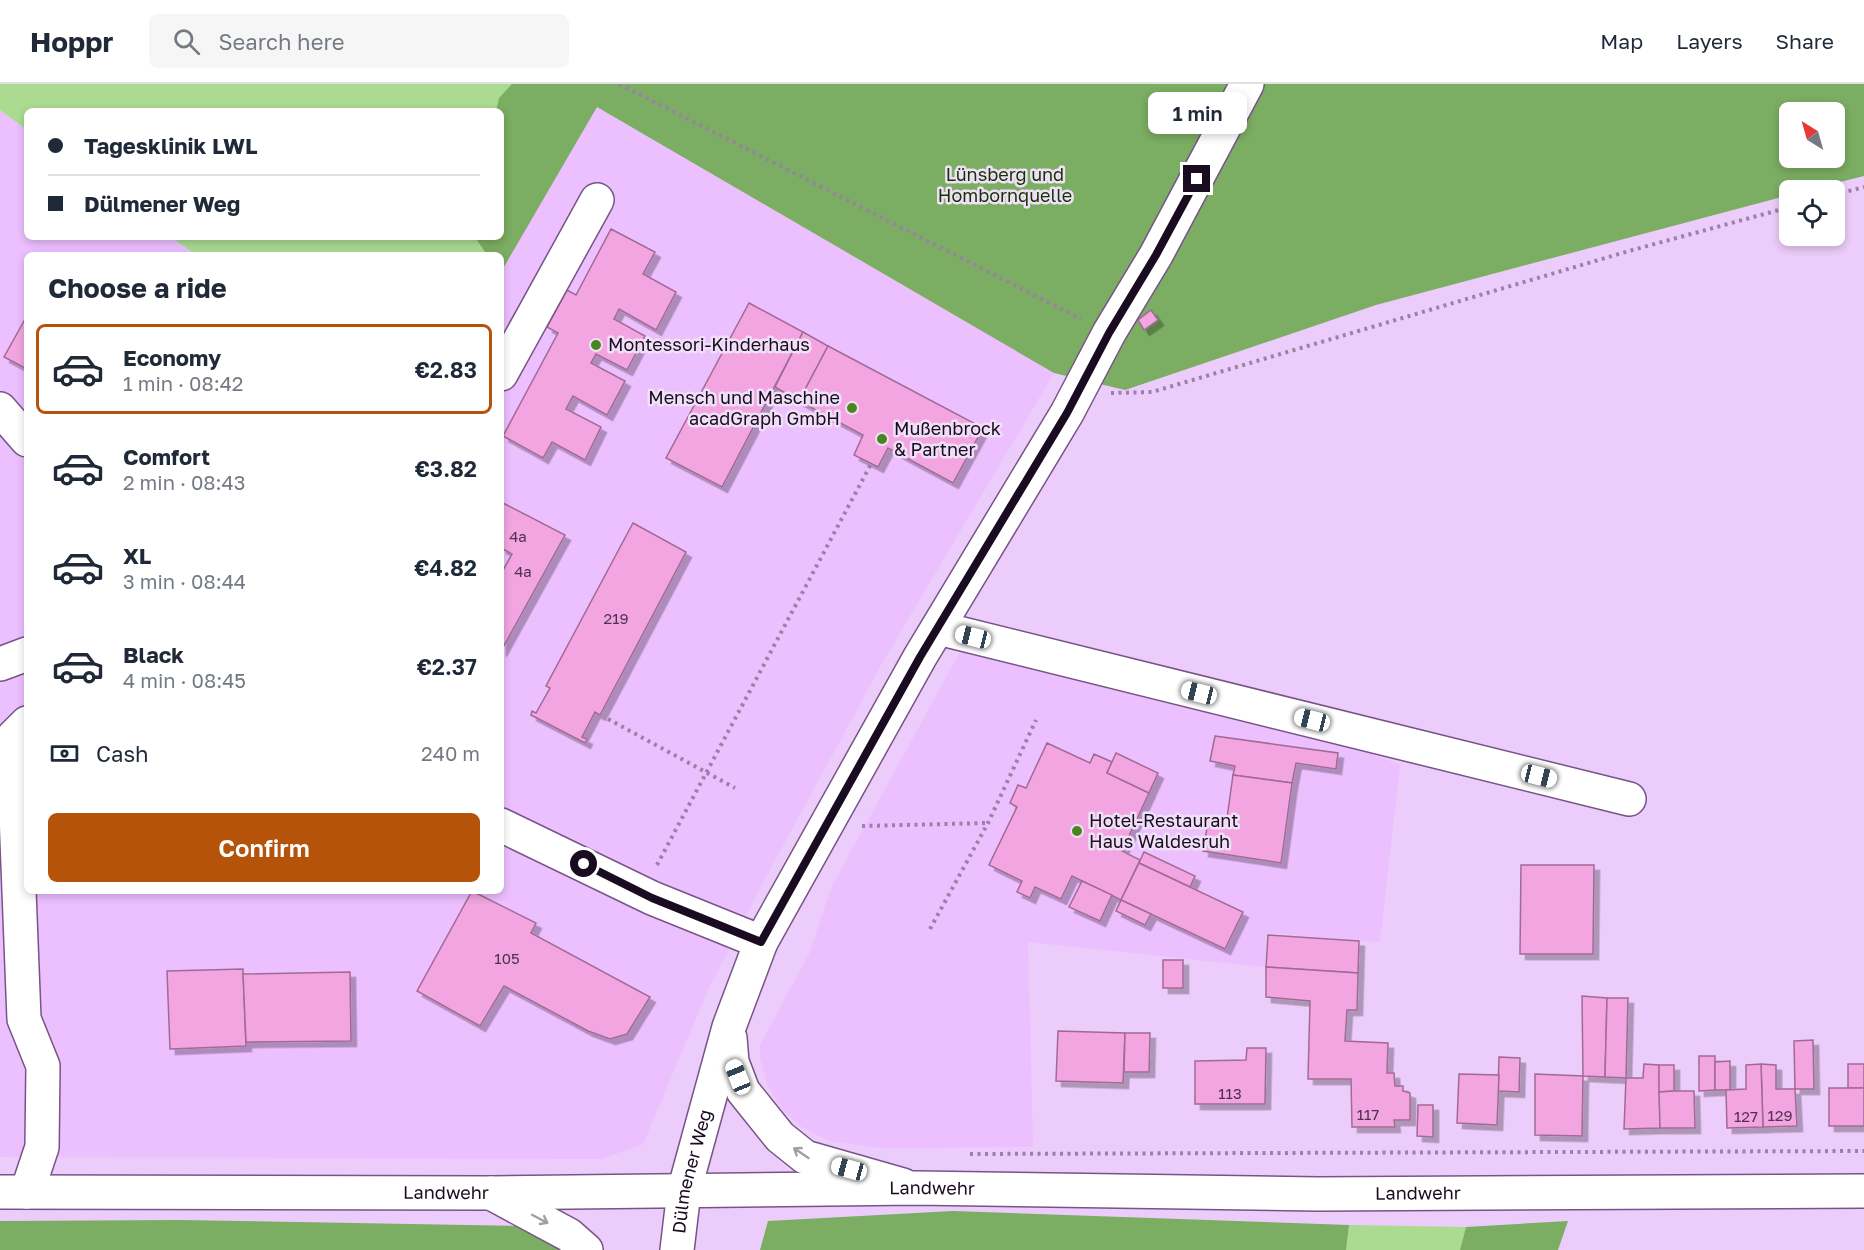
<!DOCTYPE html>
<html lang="en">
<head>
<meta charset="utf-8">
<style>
  body { margin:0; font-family:"Golos Text",sans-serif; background:#f6f6f7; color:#1f2937; height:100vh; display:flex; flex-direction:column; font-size:22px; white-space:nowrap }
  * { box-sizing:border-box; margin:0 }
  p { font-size:20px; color:#747a83 }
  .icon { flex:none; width:33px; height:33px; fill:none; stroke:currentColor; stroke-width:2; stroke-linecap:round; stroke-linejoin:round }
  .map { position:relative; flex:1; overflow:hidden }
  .drawer { position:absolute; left:24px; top:168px; width:480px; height:642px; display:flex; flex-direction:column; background:#fff; border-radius:9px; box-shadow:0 3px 9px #0003 }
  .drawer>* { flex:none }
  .guide { position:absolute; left:24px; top:24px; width:480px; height:132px; border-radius:9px; box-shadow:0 3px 9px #0003; display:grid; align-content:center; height:132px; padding:0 24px; background:#fff }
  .needle { width:39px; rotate:323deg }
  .tools { position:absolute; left:1779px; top:18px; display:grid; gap:12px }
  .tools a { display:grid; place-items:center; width:66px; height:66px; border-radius:9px; background:#fff; box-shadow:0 3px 9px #0003; font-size:30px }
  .end { position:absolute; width:27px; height:27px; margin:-14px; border:8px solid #1a0c20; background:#fff; box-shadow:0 0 0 3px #fff }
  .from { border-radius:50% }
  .bubble { position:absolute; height:42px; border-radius:9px; background:#fff; box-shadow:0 3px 9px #0003; font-size:20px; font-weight:600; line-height:42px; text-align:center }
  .car { position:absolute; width:18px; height:36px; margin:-18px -9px; border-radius:8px; box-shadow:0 0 4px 2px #0007; background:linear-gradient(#fff 24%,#345 0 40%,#fff 0 76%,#345 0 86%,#fff 0) }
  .guide b { display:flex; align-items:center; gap:21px; height:57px; font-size:22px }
  .guide b+b { border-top:2px solid #e0e1e3 }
  .guide i { width:15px; height:15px; background:#1f2937 }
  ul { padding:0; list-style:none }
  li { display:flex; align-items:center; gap:18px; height:90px; margin:0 12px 9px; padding:0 12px; border:3px solid transparent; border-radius:9px }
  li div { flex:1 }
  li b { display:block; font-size:22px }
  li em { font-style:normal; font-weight:600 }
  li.active { border-color:#b45309 }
  li>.icon { width:54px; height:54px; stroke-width:1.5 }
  h2 { padding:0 24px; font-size:27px; line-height:72px }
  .pay { display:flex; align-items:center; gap:15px; height:66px; padding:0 24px; font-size:22px }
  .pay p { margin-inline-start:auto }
  .button { display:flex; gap:12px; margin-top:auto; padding:12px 24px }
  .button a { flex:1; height:69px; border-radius:9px; background:#b45309; color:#fff; font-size:24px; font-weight:600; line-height:69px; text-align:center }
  header { display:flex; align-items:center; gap:36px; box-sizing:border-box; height:84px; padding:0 30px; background:#fff; border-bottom:2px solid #e0e1e3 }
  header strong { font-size:28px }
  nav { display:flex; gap:33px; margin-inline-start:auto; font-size:21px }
  .search { width:420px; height:54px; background:#f6f6f7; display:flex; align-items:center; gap:15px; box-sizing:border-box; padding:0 21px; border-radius:9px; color:#747a83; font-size:22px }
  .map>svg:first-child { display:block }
  .built { fill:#ecbfff }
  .green { fill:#aadb91 }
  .forest { fill:#7bad62; fill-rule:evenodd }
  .building { fill:#f2a5e0; stroke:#a16b94; stroke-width:1.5; filter:url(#shadow) }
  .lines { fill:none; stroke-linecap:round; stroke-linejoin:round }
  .minor-casing { stroke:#775486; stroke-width:36 }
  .major-casing { stroke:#775486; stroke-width:36 }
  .path { stroke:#9a81a5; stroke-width:4; stroke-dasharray:3 4.5; stroke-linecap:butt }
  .minor { stroke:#fff; stroke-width:33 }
  .major { stroke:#fff; stroke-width:33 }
  .oneway { stroke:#a39ea6 }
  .route { stroke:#1a0c20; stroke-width:8 }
  .poi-dot { fill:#4a8522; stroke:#f0e0f7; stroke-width:2 }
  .labels { text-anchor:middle; stroke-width:5; stroke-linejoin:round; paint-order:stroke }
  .number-label { font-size:15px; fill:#503250 }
  .park-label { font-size:18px; fill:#123200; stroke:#f0e0f7 }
  .poi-label { font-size:18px; fill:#1a0c20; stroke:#f0e0f7; text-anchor:start }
  .street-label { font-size:18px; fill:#1a0c20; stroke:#f0e0f7 }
</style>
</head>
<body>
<header>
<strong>Hoppr</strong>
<div class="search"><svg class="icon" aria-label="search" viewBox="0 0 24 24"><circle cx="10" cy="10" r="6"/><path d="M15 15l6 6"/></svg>Search here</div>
<nav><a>Map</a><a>Layers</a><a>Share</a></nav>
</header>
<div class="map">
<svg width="1864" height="1166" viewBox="0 0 1864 1166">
  <defs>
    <filter id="shadow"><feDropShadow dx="5.5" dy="5.5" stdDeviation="0" flood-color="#0004"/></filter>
  </defs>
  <rect width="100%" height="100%" fill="#ecccfa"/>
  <g class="built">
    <path d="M 597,23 L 1054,289 L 885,574 L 760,804 L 708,906 L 643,1060 L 601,1075 L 0,1073 L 0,26 L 27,46 L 27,153 L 171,153 L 196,171 L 27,171 L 27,807 L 501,807 L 501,188 Z"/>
    <path d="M 966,557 L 1338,656 L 1400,681 L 1380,858 L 1267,849 L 1265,883 L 1028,858 L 1033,1063 L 881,1064 L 829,1057 L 800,1042 L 783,1026 L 767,1000 L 760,974 L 760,961 L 809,870 L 832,802 Z"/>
  </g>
  <g class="green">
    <path d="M 0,0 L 1171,0 L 592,19 L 501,171 L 196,171 L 171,153 L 501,153 L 501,27 L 27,27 L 27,46 L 0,26 Z"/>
    <path d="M 1349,1141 L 1466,1143 L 1460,1166 L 1346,1166 Z"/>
  </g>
  <g class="forest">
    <path d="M 512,0 L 1864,0 L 1864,92 L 1808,106 L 1790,106 L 1789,111 L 1376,221 L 1125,306 L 1054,289 L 597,23 L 501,188 L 501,171 L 487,171 L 475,153 L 501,153 L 501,27 L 496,27 L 499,14 ZM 1790,28 L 1834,28 L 1834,74 L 1790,74 Z"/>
    <path d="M 953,1127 L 1349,1141 L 1346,1166 L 760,1166 L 768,1137 Z"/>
    <path d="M 180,1136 L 519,1142 L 570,1166 L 0,1166 L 0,1137 Z"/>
    <path d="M 1568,1137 L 1558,1166 L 1460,1166 L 1466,1143 Z"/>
  </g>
  <g class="building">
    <path d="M 611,145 L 655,168 L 643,190 L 676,208 L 656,246 L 619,225 L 614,235 L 645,252 L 627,286 L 596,270 L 591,279 L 625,297 L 607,331 L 573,312 L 566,325 L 601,343 L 585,376 L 552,358 L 543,374 L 503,352 L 558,249 L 547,243 L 567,206 L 576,211 Z"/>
    <path d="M 749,219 L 803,248 L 722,403 L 666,374 Z"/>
    <path d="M 1151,226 L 1158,236 L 1144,246 L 1138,236 Z"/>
    <path d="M 24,237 L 27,239 L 27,285 L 4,273 Z"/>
    <path d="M 803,248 L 828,262 L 799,317 L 775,303 Z"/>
    <path d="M 828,262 L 983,344 L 953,399 L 888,364 L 878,383 L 854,371 L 863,351 L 799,317 Z"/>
    <path d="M 501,418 L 565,451 L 501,567 L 501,490 L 512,470 L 501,464 Z"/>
    <path d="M 633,439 L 686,468 L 600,631 L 595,628 L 582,653 L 587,655 L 585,659 L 531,631 L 532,627 L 536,629 L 550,604 L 546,602 Z"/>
    <path d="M 1215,652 L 1338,669 L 1336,685 L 1296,679 L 1292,699 L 1233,691 L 1235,682 L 1210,677 Z"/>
    <path d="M 1047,659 L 1090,679 L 1094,670 L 1112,678 L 1107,689 L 1149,709 L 1122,767 L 1140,776 L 1121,816 L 1072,792 L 1061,815 L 1035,803 L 1030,814 L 1017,808 L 1022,797 L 989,781 L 1017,723 L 1010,719 L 1018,701 L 1026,704 Z"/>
    <path d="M 1116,669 L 1158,689 L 1149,709 L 1107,689 Z"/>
    <path d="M 1233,691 L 1292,699 L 1281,779 L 1203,767 L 1208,738 L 1226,741 Z"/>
    <path d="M 1144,768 L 1195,792 L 1190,803 L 1139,779 Z"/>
    <path d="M 1139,779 L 1243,828 L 1225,865 L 1121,816 Z"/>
    <path d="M 1521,781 L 1594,781 L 1593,870 L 1520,870 Z"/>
    <path d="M 1082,797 L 1112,811 L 1100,837 L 1069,823 Z"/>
    <path d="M 472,807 L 536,839 L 531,849 L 650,913 L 627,950 L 610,955 L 588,947 L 504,902 L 480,942 L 417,907 Z"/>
    <path d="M 1121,816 L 1151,830 L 1145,841 L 1116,827 Z"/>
    <path d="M 1268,851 L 1359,857 L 1358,889 L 1266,883 Z"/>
    <rect x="1163" y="876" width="20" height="28"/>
    <path d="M 1266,883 L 1358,889 L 1357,926 L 1347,926 L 1345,957 L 1388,959 L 1387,989 L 1394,989 L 1395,1002 L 1403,1002 L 1403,1007 L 1410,1009 L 1410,1036 L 1394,1036 L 1395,1043 L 1352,1043 L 1351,995 L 1308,995 L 1310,917 L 1266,913 Z"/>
    <path d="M 243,885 L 246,962 L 170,965 L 167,887 Z"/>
    <path d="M 350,888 L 351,957 L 246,958 L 243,890 Z"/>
    <path d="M 1582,912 L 1607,914 L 1605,993 L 1583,992 Z"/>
    <path d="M 1607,914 L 1628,914 L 1626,994 L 1605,993 Z"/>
    <path d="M 1058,947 L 1125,949 L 1123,999 L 1056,997 Z"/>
    <path d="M 1125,949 L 1150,949 L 1149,988 L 1124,988 Z"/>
    <path d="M 1813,956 L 1814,1005 L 1795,1005 L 1794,957 Z"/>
    <path d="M 1247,964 L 1266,964 L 1265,1020 L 1195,1020 L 1195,977 L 1246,976 Z"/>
    <path d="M 1699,972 L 1715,972 L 1715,1006 L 1699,1007 Z"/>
    <path d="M 1499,973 L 1520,974 L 1519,1008 L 1498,1007 Z"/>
    <path d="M 1730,977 L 1730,1006 L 1715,1006 L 1715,978 Z"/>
    <path d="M 1644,980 L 1659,981 L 1660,1044 L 1624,1045 L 1626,994 L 1643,994 Z"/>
    <path d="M 1761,980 L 1776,981 L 1776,1005 L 1795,1005 L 1797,1042 L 1763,1043 Z"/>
    <path d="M 1761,980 L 1763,1043 L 1727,1044 L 1726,1006 L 1746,1005 L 1746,981 Z"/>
    <rect x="1848" y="980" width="16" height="24"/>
    <path d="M 1659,981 L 1674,981 L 1674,1007 L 1659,1008 Z"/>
    <path d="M 1459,990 L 1499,991 L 1497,1041 L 1457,1039 Z"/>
    <path d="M 1535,990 L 1583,992 L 1582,1052 L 1535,1051 Z"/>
    <rect x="1829" y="1004" width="35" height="38"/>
    <path d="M 1674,1007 L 1694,1007 L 1695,1044 L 1660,1044 L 1659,1008 Z"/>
    <path d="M 1418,1021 L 1433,1021 L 1433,1053 L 1417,1052 Z"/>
  </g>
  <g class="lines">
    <g class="minor-casing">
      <g id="minor">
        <path d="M 501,290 L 597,116"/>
        <path d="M 0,325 L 27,356"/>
        <path d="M 938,544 L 1629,715"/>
        <path d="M 0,580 L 27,570"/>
        <path d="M 501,741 L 652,814 L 761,858"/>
        <path d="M 730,954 L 732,978 L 743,1007 L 780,1053 L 805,1073 L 903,1101"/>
        <path d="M 27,1108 L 42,1063 L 43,982 L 24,935 L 13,653 L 27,639"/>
        <path d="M 491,1109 L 569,1151 L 586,1166"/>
        <path id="s1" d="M 677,1166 L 684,1107 L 729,943 L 761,858 L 920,573 L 1067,329 L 1109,249 L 1156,171 L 1247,0"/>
      </g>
    </g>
    <g class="major-casing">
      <g id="major">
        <path id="s2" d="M 0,1108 L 491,1109 L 916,1104 L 1318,1110 L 1864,1107"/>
      </g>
    </g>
    <g class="path">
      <path d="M 619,0 L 1081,235"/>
      <path d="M 1834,111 L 1864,103"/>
      <path d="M 1111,309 L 1152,308 L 1629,167 L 1790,123"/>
      <path d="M 608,635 L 735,704"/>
      <path d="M 862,742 L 987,739"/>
      <path d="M 657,781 L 871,380"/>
      <path d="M 930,845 L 988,739 L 1036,636"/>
      <path d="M 970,1070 L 1864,1067"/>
    </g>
    <use href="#minor" class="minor"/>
    <use href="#major" class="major"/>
  </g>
  <defs><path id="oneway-shaft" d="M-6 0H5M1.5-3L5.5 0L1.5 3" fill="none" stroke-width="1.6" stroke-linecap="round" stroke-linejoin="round" transform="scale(1.5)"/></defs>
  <g class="oneway">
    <use href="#oneway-shaft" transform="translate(801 1069) rotate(-146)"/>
    <use href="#oneway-shaft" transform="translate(540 1135) rotate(28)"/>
  </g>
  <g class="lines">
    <path class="route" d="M 584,780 L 652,814 L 761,858 L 920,573 L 1067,329 L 1109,249 L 1156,171 L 1197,95"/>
  </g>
  <g class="poi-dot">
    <circle cx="596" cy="261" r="6"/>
    <circle cx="852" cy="324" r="6"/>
    <circle cx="882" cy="355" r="6"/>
    <circle cx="1077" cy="747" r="6"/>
  </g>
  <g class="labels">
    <g class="number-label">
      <text x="518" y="458">4a</text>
      <text x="523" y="493">4a</text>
      <text x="616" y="540">219</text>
      <text x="507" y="880">105</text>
      <text x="1230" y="1015">113</text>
      <text x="1368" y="1036">117</text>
      <text x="1780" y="1037">129</text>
      <text x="1746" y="1038">127</text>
    </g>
    <g class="park-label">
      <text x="1005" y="97">Lünsberg und<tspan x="1005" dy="21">Hombornquelle</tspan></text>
    </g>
    <g class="poi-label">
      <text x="608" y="267">Montessori-Kinderhaus</text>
      <text x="840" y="320" text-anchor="end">Mensch und Maschine<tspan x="840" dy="21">acadGraph GmbH</tspan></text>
      <text x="894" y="351">Mußenbrock<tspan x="894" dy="21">&amp; Partner</tspan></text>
      <text x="1089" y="743">Hotel-Restaurant<tspan x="1089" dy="21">Haus Waldesruh</tspan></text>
    </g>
    <g class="street-label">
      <text dy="6" stroke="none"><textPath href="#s1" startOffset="80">Dülmener Weg</textPath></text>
      <text dy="6" stroke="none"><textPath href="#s2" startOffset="932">Landwehr</textPath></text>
      <text dy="6" stroke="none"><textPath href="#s2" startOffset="446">Landwehr</textPath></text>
      <text dy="6" stroke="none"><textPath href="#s2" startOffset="1418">Landwehr</textPath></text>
    </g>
  </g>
</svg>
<div class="tools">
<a><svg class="needle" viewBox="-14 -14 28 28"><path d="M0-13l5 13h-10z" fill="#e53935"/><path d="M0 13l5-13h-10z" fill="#747a83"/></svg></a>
<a><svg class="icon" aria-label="locate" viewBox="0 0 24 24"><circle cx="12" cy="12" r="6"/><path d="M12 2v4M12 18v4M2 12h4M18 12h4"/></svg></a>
</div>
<i class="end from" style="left:584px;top:780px"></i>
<i class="end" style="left:1197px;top:95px"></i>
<div class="bubble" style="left:1148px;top:8px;width:99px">1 min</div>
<i class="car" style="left:973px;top:553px;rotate:284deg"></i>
<i class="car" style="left:1199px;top:609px;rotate:284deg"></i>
<i class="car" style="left:1312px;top:636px;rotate:284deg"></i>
<i class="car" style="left:1539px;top:692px;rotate:104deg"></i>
<i class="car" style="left:738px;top:993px;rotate:338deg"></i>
<i class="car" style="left:849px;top:1085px;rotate:285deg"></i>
<div class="guide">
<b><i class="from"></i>Tagesklinik LWL</b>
<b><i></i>Dülmener Weg</b>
</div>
<section class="drawer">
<h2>Choose a ride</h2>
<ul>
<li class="active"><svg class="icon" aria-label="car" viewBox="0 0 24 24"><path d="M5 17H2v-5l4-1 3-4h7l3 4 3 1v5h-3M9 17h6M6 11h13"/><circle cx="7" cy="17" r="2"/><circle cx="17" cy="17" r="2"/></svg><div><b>Economy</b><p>1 min · 08:42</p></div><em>€2.83</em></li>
<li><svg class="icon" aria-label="car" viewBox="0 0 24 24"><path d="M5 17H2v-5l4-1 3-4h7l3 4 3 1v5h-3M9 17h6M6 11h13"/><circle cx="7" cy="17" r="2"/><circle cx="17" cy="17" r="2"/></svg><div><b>Comfort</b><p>2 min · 08:43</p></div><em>€3.82</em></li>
<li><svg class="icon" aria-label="car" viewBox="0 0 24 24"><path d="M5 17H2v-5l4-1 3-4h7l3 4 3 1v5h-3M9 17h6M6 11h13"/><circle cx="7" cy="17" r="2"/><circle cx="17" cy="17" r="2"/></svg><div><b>XL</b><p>3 min · 08:44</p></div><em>€4.82</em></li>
<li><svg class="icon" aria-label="car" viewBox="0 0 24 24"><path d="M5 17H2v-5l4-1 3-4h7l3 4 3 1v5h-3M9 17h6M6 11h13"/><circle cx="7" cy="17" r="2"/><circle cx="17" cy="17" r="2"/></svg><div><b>Black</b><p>4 min · 08:45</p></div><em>€2.37</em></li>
</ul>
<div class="pay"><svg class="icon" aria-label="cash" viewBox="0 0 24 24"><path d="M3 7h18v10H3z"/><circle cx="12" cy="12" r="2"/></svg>Cash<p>240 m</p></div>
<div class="button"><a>Confirm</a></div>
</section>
</div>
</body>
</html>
